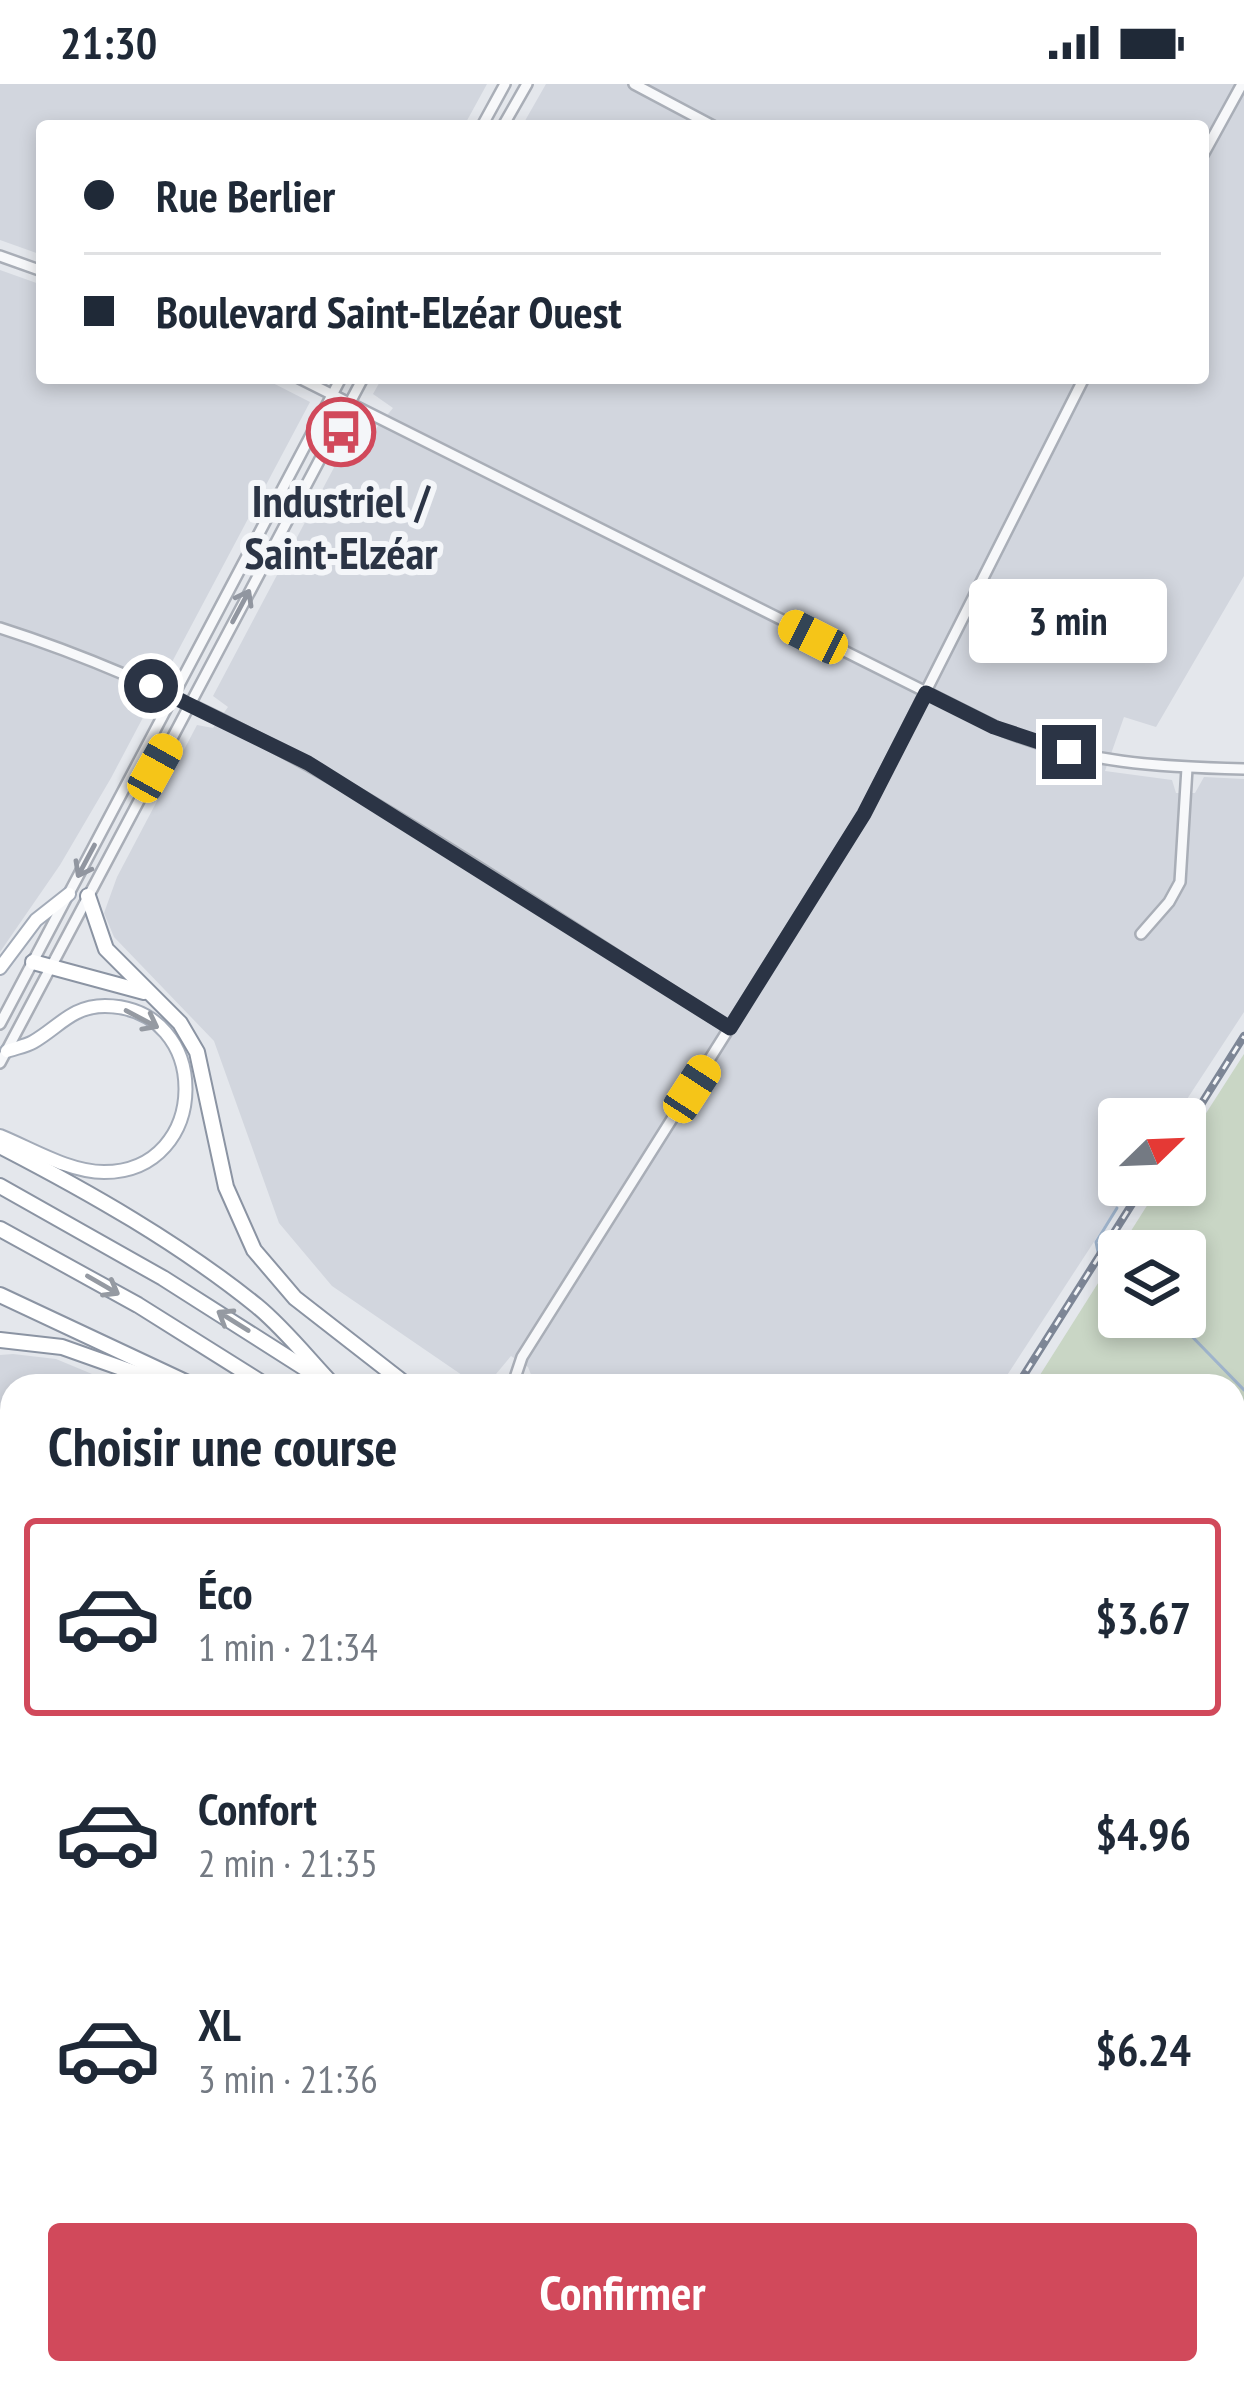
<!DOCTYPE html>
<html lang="fr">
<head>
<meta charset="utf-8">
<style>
  body { margin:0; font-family:"PT Sans Narrow",sans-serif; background:#f2f2f3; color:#1f2937; height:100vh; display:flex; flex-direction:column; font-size:45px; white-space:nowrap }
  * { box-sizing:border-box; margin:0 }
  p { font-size:39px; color:#747a83 }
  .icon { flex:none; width:66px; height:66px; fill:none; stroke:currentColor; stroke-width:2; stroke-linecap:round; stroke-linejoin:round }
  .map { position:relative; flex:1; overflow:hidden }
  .sheet { position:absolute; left:0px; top:1290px; width:1245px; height:1011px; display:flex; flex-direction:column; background:#fff; border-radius:36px 36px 0 0; box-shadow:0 6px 18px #0003 }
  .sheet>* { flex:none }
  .banner { position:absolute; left:36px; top:36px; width:1173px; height:264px; border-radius:12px; box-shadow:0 6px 18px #0003; display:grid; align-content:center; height:264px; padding:0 48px; background:#fff }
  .needle { width:78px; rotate:67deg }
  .controls { position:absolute; left:1098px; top:1014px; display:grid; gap:24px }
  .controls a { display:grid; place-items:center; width:108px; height:108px; border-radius:12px; background:#fff; box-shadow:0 6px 18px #0003; font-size:60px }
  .end { position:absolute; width:54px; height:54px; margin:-27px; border:15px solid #2b3445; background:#fff; box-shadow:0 0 0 6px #fff }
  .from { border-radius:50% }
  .bubble { position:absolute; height:84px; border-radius:12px; background:#fff; box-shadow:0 6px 18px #0003; font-size:39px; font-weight:700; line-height:84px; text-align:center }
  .car { position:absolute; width:36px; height:72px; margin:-36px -18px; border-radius:15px; box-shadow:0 0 9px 3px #0007; background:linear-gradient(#f5c518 24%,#345 0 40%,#f5c518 0 76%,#345 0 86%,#f5c518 0) }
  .banner b { display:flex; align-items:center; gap:42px; height:114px; font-size:45px }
  .banner b+b { border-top:3px solid #e0e1e3 }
  .banner i { width:30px; height:30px; background:#1f2937 }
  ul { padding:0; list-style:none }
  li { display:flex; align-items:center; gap:36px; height:198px; margin:0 24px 18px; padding:0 24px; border:6px solid transparent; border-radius:12px }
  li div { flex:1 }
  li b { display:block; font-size:45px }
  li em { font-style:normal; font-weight:700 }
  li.active { border-color:#d1495b }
  li>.icon { width:108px; height:108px; stroke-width:1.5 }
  h2 { padding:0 48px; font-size:54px; line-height:144px }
  .cta { display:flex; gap:24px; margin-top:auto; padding:24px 48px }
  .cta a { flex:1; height:138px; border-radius:12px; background:#d1495b; color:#fff; font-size:48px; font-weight:700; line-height:138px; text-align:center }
  .status { display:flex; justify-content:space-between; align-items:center; height:84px; padding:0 60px; background:#fff; direction:ltr }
  .status svg { height:33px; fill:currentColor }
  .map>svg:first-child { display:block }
  .built { fill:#d2d6de }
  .green { fill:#c9d6c5; fill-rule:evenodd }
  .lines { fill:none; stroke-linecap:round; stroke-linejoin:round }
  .stream { stroke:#9fb4cc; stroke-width:3 }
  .minor-casing { stroke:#a9aeb7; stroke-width:14 }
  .major-casing { stroke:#a3abb8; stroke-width:16 }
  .highway-casing { stroke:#8b94a3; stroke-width:18 }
  .minor { stroke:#f7f8fa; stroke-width:9 }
  .major { stroke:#fff; stroke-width:12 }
  .highway { stroke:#fff; stroke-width:14 }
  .rail-casing { stroke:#7d8696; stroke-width:8 }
  .rail { stroke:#f4f6f9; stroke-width:3; stroke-dasharray:9; stroke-linecap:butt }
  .oneway { stroke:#9196a0 }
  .oneway2 { stroke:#959aa2 }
  .route { stroke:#2b3445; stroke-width:15 }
  .labels { text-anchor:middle; stroke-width:12; stroke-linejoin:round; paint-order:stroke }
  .poi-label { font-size:45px; font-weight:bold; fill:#2b3445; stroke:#f4f6f9 }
</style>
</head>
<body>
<div class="status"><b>21:30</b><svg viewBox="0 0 49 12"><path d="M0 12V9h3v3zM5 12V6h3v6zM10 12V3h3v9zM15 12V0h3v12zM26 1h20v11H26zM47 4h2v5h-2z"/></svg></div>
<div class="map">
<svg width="1244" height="2300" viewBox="0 0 1244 2300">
  <rect width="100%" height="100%" fill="#e4e7ec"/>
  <g class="built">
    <path d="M 0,0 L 487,0 L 464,42 L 42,42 L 42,171 L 0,156 Z"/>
    <path d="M 546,0 L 1244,0 L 1244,492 L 1156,643 L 1124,633 L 1105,687 L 1172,696 L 1176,709 L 1195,709 L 1204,693 L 1244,695 L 1244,928 L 1174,1035 L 1119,1035 L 1119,1101 L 1131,1101 L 1000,1302 L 544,1302 L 532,1293 L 528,1283 L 511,1272 L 486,1302 L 478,1302 L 332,1202 L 279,1139 L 214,957 L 114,853 L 104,829 L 117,793 L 197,641 L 213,644 L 228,623 L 213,612 L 356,342 L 374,347 L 393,324 L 373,310 L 382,294 L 1203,294 L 1203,42 L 522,42 Z"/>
    <path d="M 0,186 L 42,201 L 42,294 L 263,294 L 310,318 L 163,595 L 152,590 L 144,611 L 148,624 L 111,694 L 60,781 L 0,868 Z"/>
    <path d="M 13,1270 L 56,1275 L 121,1302 L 12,1302 L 12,2289 L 385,2289 L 379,2300 L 0,2300 L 0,1271 Z"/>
    <path d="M 875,2289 L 1209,2289 L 1224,2300 L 896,2300 Z"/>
  </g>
  <g class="green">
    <path d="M 1244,970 L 1244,2028 L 1233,2019 L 1233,1302 L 1033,1302 L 1160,1101 L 1185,1101 L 1185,1062 ZM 1119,1167 L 1185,1167 L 1185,1233 L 1119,1233 Z"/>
    <path d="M 1233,2170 L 1244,2181 L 1244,2285 L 1233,2277 Z"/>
  </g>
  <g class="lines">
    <g class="stream">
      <path d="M 1098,1168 L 1096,1158 L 1117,1124"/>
      <path d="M 1108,1176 L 1116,1184"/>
      <path d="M 1173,1233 L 1244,1306"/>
      <path d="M 1236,1996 L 1243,1987"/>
    </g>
    <g class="minor-casing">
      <g id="minor">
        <path d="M 634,0 L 713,42"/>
        <path d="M 482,42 L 505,0"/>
        <path d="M 503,42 L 527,0"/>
        <path d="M 1203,71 L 1242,0"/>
        <path d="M 0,172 L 42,187"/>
        <path d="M 299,294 L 1004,647 C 1083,679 1160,683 1244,685"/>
        <path d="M 0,544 C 267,629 494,797 730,944"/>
        <path d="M 1141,850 L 1169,818 L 1180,798 L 1187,684"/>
        <path d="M 0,940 L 341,294"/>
        <path d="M 0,979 L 363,294"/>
        <path d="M 524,1302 L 516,1291 L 522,1273 L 864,730 L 1084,294"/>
        <path d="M 0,1819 L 12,1825"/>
        <path d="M 853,2289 L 873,2300"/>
        <path d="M 39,2300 L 45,2289"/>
        <path d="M 489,2300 L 495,2289"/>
        <path d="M 705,2300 L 710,2289"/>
        <path d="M 817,2300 L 823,2289"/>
      </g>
    </g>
    <g class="major-casing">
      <g id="major">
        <path d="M 0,884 L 36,836 L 69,810"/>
        <path d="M 0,1052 C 32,1065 69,1088 104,1088 C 212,1088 213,923 105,922 C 72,922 59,943 33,958 C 26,962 15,964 7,967"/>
      </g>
    </g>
    <g class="highway-casing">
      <g id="highway">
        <path d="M 88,812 L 106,865 L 180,939 L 197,968 L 226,1103 L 254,1166 L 295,1214 L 408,1302"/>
        <path d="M 33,878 L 144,908"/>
        <path d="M 0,1062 C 89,1108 179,1159 257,1222 C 285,1245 309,1276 334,1302"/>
        <path d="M 0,1102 L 163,1194 L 317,1292"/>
        <path d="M 0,1145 L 138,1221 L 267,1302"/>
        <path d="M 0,1211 L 194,1302"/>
        <path d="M 0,1256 L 62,1263 L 172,1302"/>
        <path d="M 1233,2055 L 1244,2064"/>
        <path d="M 1233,2109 L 1244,2119"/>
        <path d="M 1233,2123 L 1244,2142"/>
      </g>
    </g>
    <use href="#minor" class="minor"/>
    <use href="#major" class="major"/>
    <use href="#highway" class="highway"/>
    <g class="rail-casing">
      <g id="rail">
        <path d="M 1185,1046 L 1244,952"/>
        <path d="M 1017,1302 L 1144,1101"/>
        <path d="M 1228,2289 L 1242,2300"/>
        <path d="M 399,2300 L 408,2289"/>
      </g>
    </g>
    <use href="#rail" class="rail"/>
  </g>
  <defs><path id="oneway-shaft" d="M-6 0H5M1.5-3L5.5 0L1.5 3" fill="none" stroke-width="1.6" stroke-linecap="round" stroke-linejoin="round" transform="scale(3)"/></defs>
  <g class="oneway">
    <use href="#oneway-shaft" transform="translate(241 522) rotate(-62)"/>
    <use href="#oneway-shaft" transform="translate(86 777) rotate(118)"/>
  </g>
  <g class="oneway2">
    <use href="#oneway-shaft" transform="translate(142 935) rotate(28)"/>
    <use href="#oneway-shaft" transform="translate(103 1201) rotate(30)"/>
    <use href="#oneway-shaft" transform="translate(233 1237) rotate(-148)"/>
  </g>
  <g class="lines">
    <path class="route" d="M 151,602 L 308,679 L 730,944 L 864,730 L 926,609 L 994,643 L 1069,668"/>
  </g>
  <defs>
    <g id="bus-ring" transform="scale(3.45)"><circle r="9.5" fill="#f4f6f9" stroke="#d1495b" stroke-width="1.5"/><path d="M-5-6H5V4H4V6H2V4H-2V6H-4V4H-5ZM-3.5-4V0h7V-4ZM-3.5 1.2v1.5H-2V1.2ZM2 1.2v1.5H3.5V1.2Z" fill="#d1495b"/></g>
  </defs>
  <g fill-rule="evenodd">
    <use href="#bus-ring" x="341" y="348"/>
  </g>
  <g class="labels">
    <g class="poi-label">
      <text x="341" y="433">Industriel /<tspan x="341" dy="52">Saint-Elzéar</tspan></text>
    </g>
  </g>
</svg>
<div class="controls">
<a><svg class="needle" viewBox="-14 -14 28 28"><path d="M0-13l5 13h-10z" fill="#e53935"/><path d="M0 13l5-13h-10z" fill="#747a83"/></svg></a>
<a><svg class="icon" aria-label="layers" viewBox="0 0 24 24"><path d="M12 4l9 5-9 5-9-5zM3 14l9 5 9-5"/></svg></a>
</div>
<i class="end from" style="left:151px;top:602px"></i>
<i class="end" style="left:1069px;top:668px"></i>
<div class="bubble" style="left:969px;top:495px;width:198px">3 min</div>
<i class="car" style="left:813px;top:553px;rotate:297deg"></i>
<i class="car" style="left:155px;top:684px;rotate:29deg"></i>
<i class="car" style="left:692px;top:1005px;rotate:33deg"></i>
<div class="banner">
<b><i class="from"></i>Rue Berlier</b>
<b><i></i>Boulevard Saint-Elzéar Ouest</b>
</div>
<section class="sheet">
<h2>Choisir une course</h2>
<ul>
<li class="active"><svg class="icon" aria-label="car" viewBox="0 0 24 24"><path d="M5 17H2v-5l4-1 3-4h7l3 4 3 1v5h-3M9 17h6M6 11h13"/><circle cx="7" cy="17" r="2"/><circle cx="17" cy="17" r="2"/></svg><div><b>Éco</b><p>1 min · 21:34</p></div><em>$3.67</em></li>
<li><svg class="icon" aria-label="car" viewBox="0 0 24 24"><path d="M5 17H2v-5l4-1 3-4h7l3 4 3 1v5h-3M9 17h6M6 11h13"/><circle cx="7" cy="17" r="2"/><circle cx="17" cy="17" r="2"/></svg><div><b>Confort</b><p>2 min · 21:35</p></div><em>$4.96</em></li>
<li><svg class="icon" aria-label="car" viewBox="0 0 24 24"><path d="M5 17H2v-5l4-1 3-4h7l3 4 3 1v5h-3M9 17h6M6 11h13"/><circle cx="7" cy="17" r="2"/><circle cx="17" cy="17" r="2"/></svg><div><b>XL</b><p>3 min · 21:36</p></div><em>$6.24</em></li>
</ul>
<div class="cta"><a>Confirmer</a></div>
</section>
</div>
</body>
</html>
